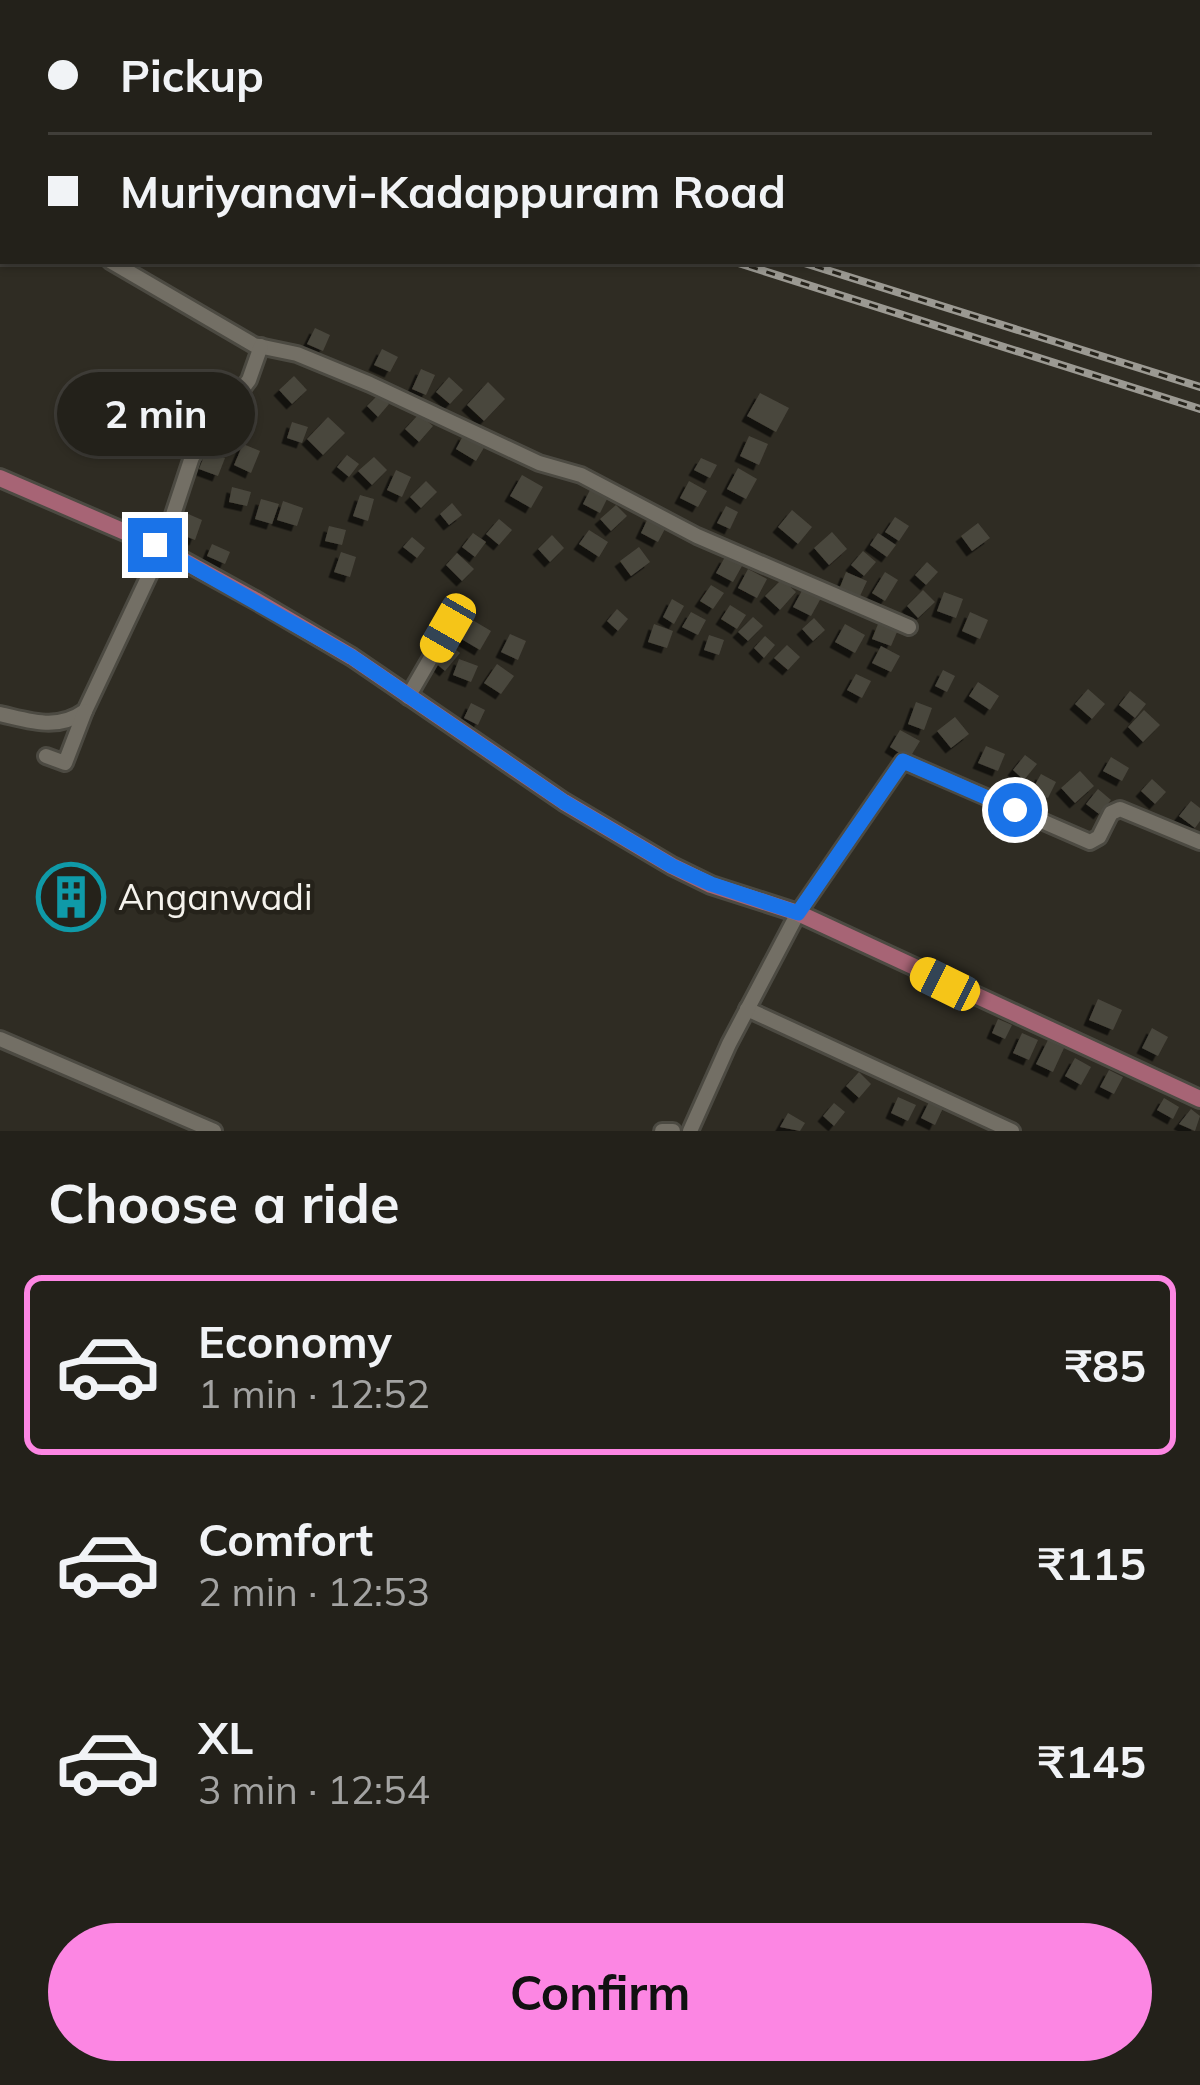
<!DOCTYPE html>
<html lang="en">
<head>
<meta charset="utf-8">
<style>
  body { margin:0; font-family:Mulish,sans-serif; background:#2f2e27; color:#f1f3f6; height:100vh; display:flex; flex-direction:column; font-size:45px; white-space:nowrap }
  * { box-sizing:border-box; margin:0 }
  p { font-size:39px; color:#a3a3a2 }
  .icon { flex:none; width:66px; height:66px; fill:none; stroke:currentColor; stroke-width:2; stroke-linecap:round; stroke-linejoin:round }
  .map { position:relative; height:1131px; overflow:hidden }
  .details { display:flex; flex-direction:column; background:#23211a; flex:1 }
  .details>* { flex:none }
  .top-card { position:absolute; left:0px; top:0px; width:1200px; height:264px; box-shadow:0 3px 9px #0004,0 0 0 3px #403e39; display:grid; align-content:center; height:264px; padding:0 48px; background:#23211a }
  .end { position:absolute; width:54px; height:54px; margin:-27px; border:15px solid #1a73e8; background:#fff; box-shadow:0 0 0 6px #fff }
  .from { border-radius:50% }
  .bubble { position:absolute; height:84px; border-radius:42px; background:#23211a; box-shadow:0 3px 9px #0004,0 0 0 3px #403e39; font-size:39px; font-weight:700; line-height:84px; text-align:center }
  .car { position:absolute; width:36px; height:72px; margin:-36px -18px; border-radius:15px; box-shadow:0 0 9px 3px #0007; background:linear-gradient(#f5c518 24%,#345 0 40%,#f5c518 0 76%,#345 0 86%,#f5c518 0) }
  .top-card b { display:flex; align-items:center; gap:42px; height:114px; font-size:45px }
  .top-card b+b { border-top:3px solid #403e39 }
  .top-card i { width:30px; height:30px; background:#f1f3f6 }
  ul { padding:0; list-style:none }
  li { display:flex; align-items:center; gap:36px; height:180px; margin:0 24px 18px; padding:0 24px; border:6px solid transparent; border-radius:18px }
  li div { flex:1 }
  li b { display:block; font-size:45px }
  li em { font-style:normal; font-weight:700 }
  li.active { border-color:#fc86e3 }
  li>.icon { width:108px; height:108px; stroke-width:1.5 }
  h2 { padding:0 48px; font-size:54px; line-height:144px }
  .button { display:flex; gap:24px; margin-top:auto; padding:24px 48px }
  .button a { flex:1; height:138px; border-radius:72px; background:#fc86e3; color:#111; font-size:48px; font-weight:700; line-height:138px; text-align:center }
  .map>svg:first-child { display:block }
  .green { fill:#443711 }
  .building { fill:#4a473d; filter:url(#shadow) }
  .lines { fill:none; stroke-linecap:round; stroke-linejoin:round }
  .minor-casing { stroke:#4c4a42; stroke-width:20 }
  .major-casing { stroke:#4c4a42; stroke-width:22 }
  .minor { stroke:#736f65; stroke-width:14 }
  .major { stroke:#a76475; stroke-width:16 }
  .rail-casing { stroke:#9b9992; stroke-width:8 }
  .rail { stroke:#25221a; stroke-width:3; stroke-dasharray:9; stroke-linecap:butt }
  .route { stroke:#1a73e8; stroke-width:15 }
  .labels { text-anchor:middle; stroke-width:9; stroke-linejoin:round; paint-order:stroke }
  .poi-label { font-size:36px; fill:#f5f3ed; stroke:#25221a; text-anchor:start }
</style>
</head>
<body>
<div class="map">
<svg width="1200" height="1131" viewBox="0 0 1200 1131">
  <defs>
    <filter id="shadow"><feDropShadow dx="-5.5" dy="5.5" stdDeviation="0" flood-color="#0009"/></filter>
  </defs>
  <rect width="100%" height="100%" fill="#2f2c23"/>
  <path class="green" d="M 0,0 L 404,0 L 3,3 Z"/>
  <g class="building">
    <path d="M 315,328 L 330,335 L 323,351 L 307,344 Z"/>
    <path d="M 382,349 L 398,357 L 390,372 L 374,365 Z"/>
    <path d="M 421,369 L 435,375 L 426,395 L 412,389 Z"/>
    <path d="M 294,376 L 307,390 L 292,404 L 279,390 Z"/>
    <path d="M 449,377 L 463,390 L 450,404 L 436,392 Z"/>
    <path d="M 488,382 L 505,399 L 484,421 L 467,405 Z"/>
    <path d="M 760,393 L 789,408 L 776,432 L 747,416 Z"/>
    <path d="M 379,394 L 389,404 L 378,417 L 367,406 Z"/>
    <path d="M 419,414 L 433,426 L 419,442 L 405,429 Z"/>
    <path d="M 328,417 L 345,433 L 323,455 L 307,439 Z"/>
    <path d="M 292,422 L 308,427 L 302,443 L 287,438 Z"/>
    <path d="M 464,434 L 485,446 L 476,461 L 456,449 Z"/>
    <path d="M 749,436 L 768,444 L 759,465 L 740,456 Z"/>
    <path d="M 243,444 L 260,451 L 251,473 L 234,465 Z"/>
    <path d="M 206,451 L 225,458 L 218,476 L 199,469 Z"/>
    <path d="M 347,455 L 359,464 L 349,477 L 337,467 Z"/>
    <path d="M 374,457 L 387,470 L 372,485 L 358,471 Z"/>
    <path d="M 701,458 L 717,465 L 710,478 L 694,470 Z"/>
    <path d="M 738,468 L 757,479 L 746,499 L 727,489 Z"/>
    <path d="M 396,470 L 411,477 L 402,497 L 387,490 Z"/>
    <path d="M 522,475 L 543,487 L 531,508 L 510,496 Z"/>
    <path d="M 426,481 L 437,492 L 421,508 L 410,497 Z"/>
    <path d="M 689,481 L 707,491 L 698,507 L 680,498 Z"/>
    <path d="M 232,487 L 251,492 L 247,506 L 229,502 Z"/>
    <path d="M 590,490 L 607,499 L 600,513 L 583,504 Z"/>
    <path d="M 360,495 L 374,499 L 368,521 L 353,516 Z"/>
    <path d="M 261,499 L 279,504 L 272,524 L 255,519 Z"/>
    <path d="M 283,501 L 303,508 L 297,526 L 277,520 Z"/>
    <path d="M 452,503 L 462,515 L 449,525 L 440,514 Z"/>
    <path d="M 616,505 L 627,516 L 611,531 L 600,519 Z"/>
    <path d="M 726,506 L 738,512 L 730,529 L 717,523 Z"/>
    <path d="M 792,510 L 812,527 L 798,544 L 778,527 Z"/>
    <path d="M 186,513 L 202,520 L 195,540 L 178,533 Z"/>
    <path d="M 649,516 L 667,525 L 658,542 L 641,533 Z"/>
    <path d="M 895,517 L 909,526 L 899,541 L 885,532 Z"/>
    <path d="M 499,519 L 512,530 L 499,545 L 486,534 Z"/>
    <path d="M 978,523 L 990,538 L 972,551 L 961,536 Z"/>
    <path d="M 329,526 L 346,530 L 342,545 L 325,541 Z"/>
    <path d="M 589,530 L 608,542 L 599,557 L 579,544 Z"/>
    <path d="M 832,532 L 847,549 L 829,565 L 814,548 Z"/>
    <path d="M 473,533 L 486,542 L 475,557 L 462,547 Z"/>
    <path d="M 878,533 L 896,545 L 887,557 L 870,545 Z"/>
    <path d="M 552,535 L 564,548 L 550,562 L 538,549 Z"/>
    <path d="M 412,537 L 425,548 L 417,558 L 403,547 Z"/>
    <path d="M 212,544 L 230,552 L 225,564 L 207,556 Z"/>
    <path d="M 639,547 L 650,562 L 631,576 L 620,561 Z"/>
    <path d="M 863,551 L 876,562 L 864,576 L 851,565 Z"/>
    <path d="M 341,552 L 356,557 L 350,577 L 334,572 Z"/>
    <path d="M 457,553 L 474,569 L 462,581 L 446,565 Z"/>
    <path d="M 725,557 L 742,566 L 733,582 L 716,573 Z"/>
    <path d="M 927,562 L 938,572 L 926,585 L 915,575 Z"/>
    <path d="M 748,569 L 767,579 L 757,598 L 738,588 Z"/>
    <path d="M 846,572 L 867,581 L 860,596 L 840,587 Z"/>
    <path d="M 885,572 L 898,580 L 885,601 L 872,593 Z"/>
    <path d="M 782,579 L 796,592 L 780,610 L 765,596 Z"/>
    <path d="M 711,585 L 724,593 L 713,609 L 700,601 Z"/>
    <path d="M 803,589 L 821,598 L 811,616 L 793,607 Z"/>
    <path d="M 923,590 L 935,602 L 918,618 L 907,606 Z"/>
    <path d="M 944,592 L 963,599 L 956,618 L 937,611 Z"/>
    <path d="M 672,599 L 684,606 L 674,624 L 663,617 Z"/>
    <path d="M 730,605 L 746,615 L 737,629 L 721,619 Z"/>
    <path d="M 617,609 L 628,619 L 618,631 L 607,621 Z"/>
    <path d="M 691,612 L 706,620 L 698,635 L 682,627 Z"/>
    <path d="M 970,612 L 988,620 L 980,639 L 962,631 Z"/>
    <path d="M 753,617 L 763,626 L 748,641 L 738,632 Z"/>
    <path d="M 469,618 L 491,631 L 480,650 L 458,637 Z"/>
    <path d="M 814,618 L 825,630 L 813,641 L 802,629 Z"/>
    <path d="M 654,624 L 673,631 L 667,648 L 648,642 Z"/>
    <path d="M 845,624 L 865,635 L 855,653 L 835,642 Z"/>
    <path d="M 878,624 L 897,632 L 891,646 L 872,639 Z"/>
    <path d="M 510,634 L 526,641 L 518,660 L 501,652 Z"/>
    <path d="M 709,635 L 724,640 L 719,655 L 704,650 Z"/>
    <path d="M 765,636 L 775,645 L 764,658 L 754,648 Z"/>
    <path d="M 447,642 L 460,653 L 445,671 L 432,660 Z"/>
    <path d="M 787,645 L 800,657 L 788,670 L 774,658 Z"/>
    <path d="M 881,646 L 900,656 L 891,672 L 872,663 Z"/>
    <path d="M 459,659 L 478,666 L 471,682 L 453,675 Z"/>
    <path d="M 497,664 L 514,676 L 501,694 L 484,683 Z"/>
    <path d="M 943,670 L 955,676 L 947,692 L 935,686 Z"/>
    <path d="M 856,674 L 871,681 L 862,698 L 847,690 Z"/>
    <path d="M 978,682 L 999,696 L 990,710 L 969,696 Z"/>
    <path d="M 1088,689 L 1105,704 L 1092,719 L 1075,704 Z"/>
    <path d="M 1130,691 L 1146,704 L 1135,718 L 1119,705 Z"/>
    <path d="M 916,702 L 932,708 L 924,730 L 908,724 Z"/>
    <path d="M 471,703 L 485,710 L 478,725 L 464,718 Z"/>
    <path d="M 1144,710 L 1160,725 L 1143,742 L 1128,727 Z"/>
    <path d="M 955,717 L 969,734 L 951,748 L 937,731 Z"/>
    <path d="M 900,730 L 920,741 L 909,759 L 890,747 Z"/>
    <path d="M 986,746 L 1005,754 L 998,771 L 978,763 Z"/>
    <path d="M 1025,755 L 1037,764 L 1024,780 L 1013,770 Z"/>
    <path d="M 1111,757 L 1129,768 L 1122,781 L 1103,771 Z"/>
    <path d="M 1080,771 L 1094,786 L 1075,803 L 1061,788 Z"/>
    <path d="M 1041,774 L 1056,782 L 1048,798 L 1032,790 Z"/>
    <path d="M 1152,779 L 1166,792 L 1155,804 L 1141,791 Z"/>
    <path d="M 1098,789 L 1111,800 L 1099,814 L 1086,804 Z"/>
    <path d="M 1191,801 L 1200,808 L 1200,821 L 1195,828 L 1179,816 Z"/>
    <path d="M 64,888 L 86,900 L 82,907 L 76,909 L 57,895 Z"/>
    <path d="M 1098,999 L 1122,1010 L 1113,1030 L 1089,1020 Z"/>
    <path d="M 998,1019 L 1012,1025 L 1005,1039 L 992,1033 Z"/>
    <path d="M 1152,1028 L 1168,1037 L 1158,1056 L 1142,1048 Z"/>
    <path d="M 1022,1033 L 1038,1040 L 1029,1060 L 1013,1053 Z"/>
    <path d="M 1048,1040 L 1064,1048 L 1053,1072 L 1036,1064 Z"/>
    <path d="M 1075,1058 L 1091,1067 L 1081,1085 L 1065,1076 Z"/>
    <path d="M 1109,1070 L 1123,1077 L 1114,1094 L 1100,1087 Z"/>
    <path d="M 859,1072 L 871,1084 L 859,1098 L 846,1086 Z"/>
    <path d="M 898,1097 L 916,1105 L 908,1121 L 891,1113 Z"/>
    <path d="M 1164,1098 L 1179,1107 L 1173,1119 L 1157,1110 Z"/>
    <path d="M 930,1100 L 944,1106 L 935,1125 L 921,1118 Z"/>
    <path d="M 834,1103 L 845,1112 L 834,1126 L 823,1116 Z"/>
    <path d="M 1191,1109 L 1200,1116 L 1195,1131 L 1179,1124 Z"/>
    <path d="M 788,1113 L 805,1123 L 800,1131 L 780,1127 Z"/>
  </g>
  <g class="lines">
    <g class="minor-casing">
      <g id="minor">
        <path d="M 912,0 L 918,3"/>
        <path d="M 1056,3 L 1057,0"/>
        <path d="M 1188,3 L 1190,0"/>
        <path d="M 1197,123 L 1200,125"/>
        <path d="M 0,216 L 3,217"/>
        <path d="M 110,261 L 254,345 L 297,354 L 370,384 L 539,463 L 581,475 L 697,536 L 909,627"/>
        <path d="M 408,697 L 448,628"/>
        <path d="M 0,714 C 31,721 57,731 85,711 L 162,548 L 192,457 L 249,380 L 261,346"/>
        <path d="M 46,756 L 65,763 L 85,711"/>
        <path d="M 747,1009 L 1012,1131"/>
        <path d="M 0,1039 L 214,1131"/>
        <path d="M 662,1131 L 673,1131"/>
        <path d="M 690,1131 L 729,1044 L 798,913 L 903,761 L 1090,842 L 1099,837 L 1111,813 L 1120,809 L 1200,842"/>
      </g>
    </g>
    <g class="major-casing">
      <path id="major" d="M 0,478 L 155,545 L 255,600 L 352,657 L 564,802 L 672,866 L 711,885 L 798,913 L 1200,1099"/>
    </g>
    <use href="#minor" class="minor"/>
    <use href="#major" class="major"/>
    <g class="rail-casing">
      <g id="rail">
        <path d="M 0,19 L 3,20"/>
        <path d="M 732,261 L 1200,409"/>
        <path d="M 798,261 L 1200,387"/>
      </g>
    </g>
    <use href="#rail" class="rail"/>
  </g>
  <g class="lines">
    <path class="route" d="M 155,545 L 352,657 L 564,802 L 672,866 L 711,884 L 798,913 L 903,761 L 1015,810"/>
  </g>
  <defs>
    <g id="building-ring" transform="scale(3.45)"><circle r="9.5" fill="#25221a" stroke="#0f9aa8" stroke-width="1.5"/><path d="M-4-6H4V6H1V3H-1V6H-4ZM-2.5-4.3h1.7v1.8h-1.7ZM.8-4.3h1.7v1.8H.8ZM-2.5-1h1.7V.8h-1.7ZM.8-1h1.7V.8H.8Z" fill="#0f9aa8"/></g>
  </defs>
  <g fill-rule="evenodd">
    <use href="#building-ring" x="71" y="897"/>
  </g>
  <g class="labels">
    <g class="poi-label">
      <text x="118" y="910">Anganwadi</text>
    </g>
  </g>
</svg>
<i class="end from" style="left:1015px;top:810px"></i>
<i class="end" style="left:155px;top:545px"></i>
<div class="bubble" style="left:57px;top:372px;width:198px">2 min</div>
<i class="car" style="left:448px;top:628px;rotate:210deg"></i>
<i class="car" style="left:945px;top:984px;rotate:296deg"></i>
<div class="top-card">
<b><i class="from"></i>Pickup</b>
<b><i></i>Muriyanavi-Kadappuram Road</b>
</div>
</div>
<section class="details">
<h2>Choose a ride</h2>
<ul>
<li class="active"><svg class="icon" aria-label="car" viewBox="0 0 24 24"><path d="M5 17H2v-5l4-1 3-4h7l3 4 3 1v5h-3M9 17h6M6 11h13"/><circle cx="7" cy="17" r="2"/><circle cx="17" cy="17" r="2"/></svg><div><b>Economy</b><p>1 min · 12:52</p></div><em>₹85</em></li>
<li><svg class="icon" aria-label="car" viewBox="0 0 24 24"><path d="M5 17H2v-5l4-1 3-4h7l3 4 3 1v5h-3M9 17h6M6 11h13"/><circle cx="7" cy="17" r="2"/><circle cx="17" cy="17" r="2"/></svg><div><b>Comfort</b><p>2 min · 12:53</p></div><em>₹115</em></li>
<li><svg class="icon" aria-label="car" viewBox="0 0 24 24"><path d="M5 17H2v-5l4-1 3-4h7l3 4 3 1v5h-3M9 17h6M6 11h13"/><circle cx="7" cy="17" r="2"/><circle cx="17" cy="17" r="2"/></svg><div><b>XL</b><p>3 min · 12:54</p></div><em>₹145</em></li>
</ul>
<div class="button"><a>Confirm</a></div>
</section>
</body>
</html>
